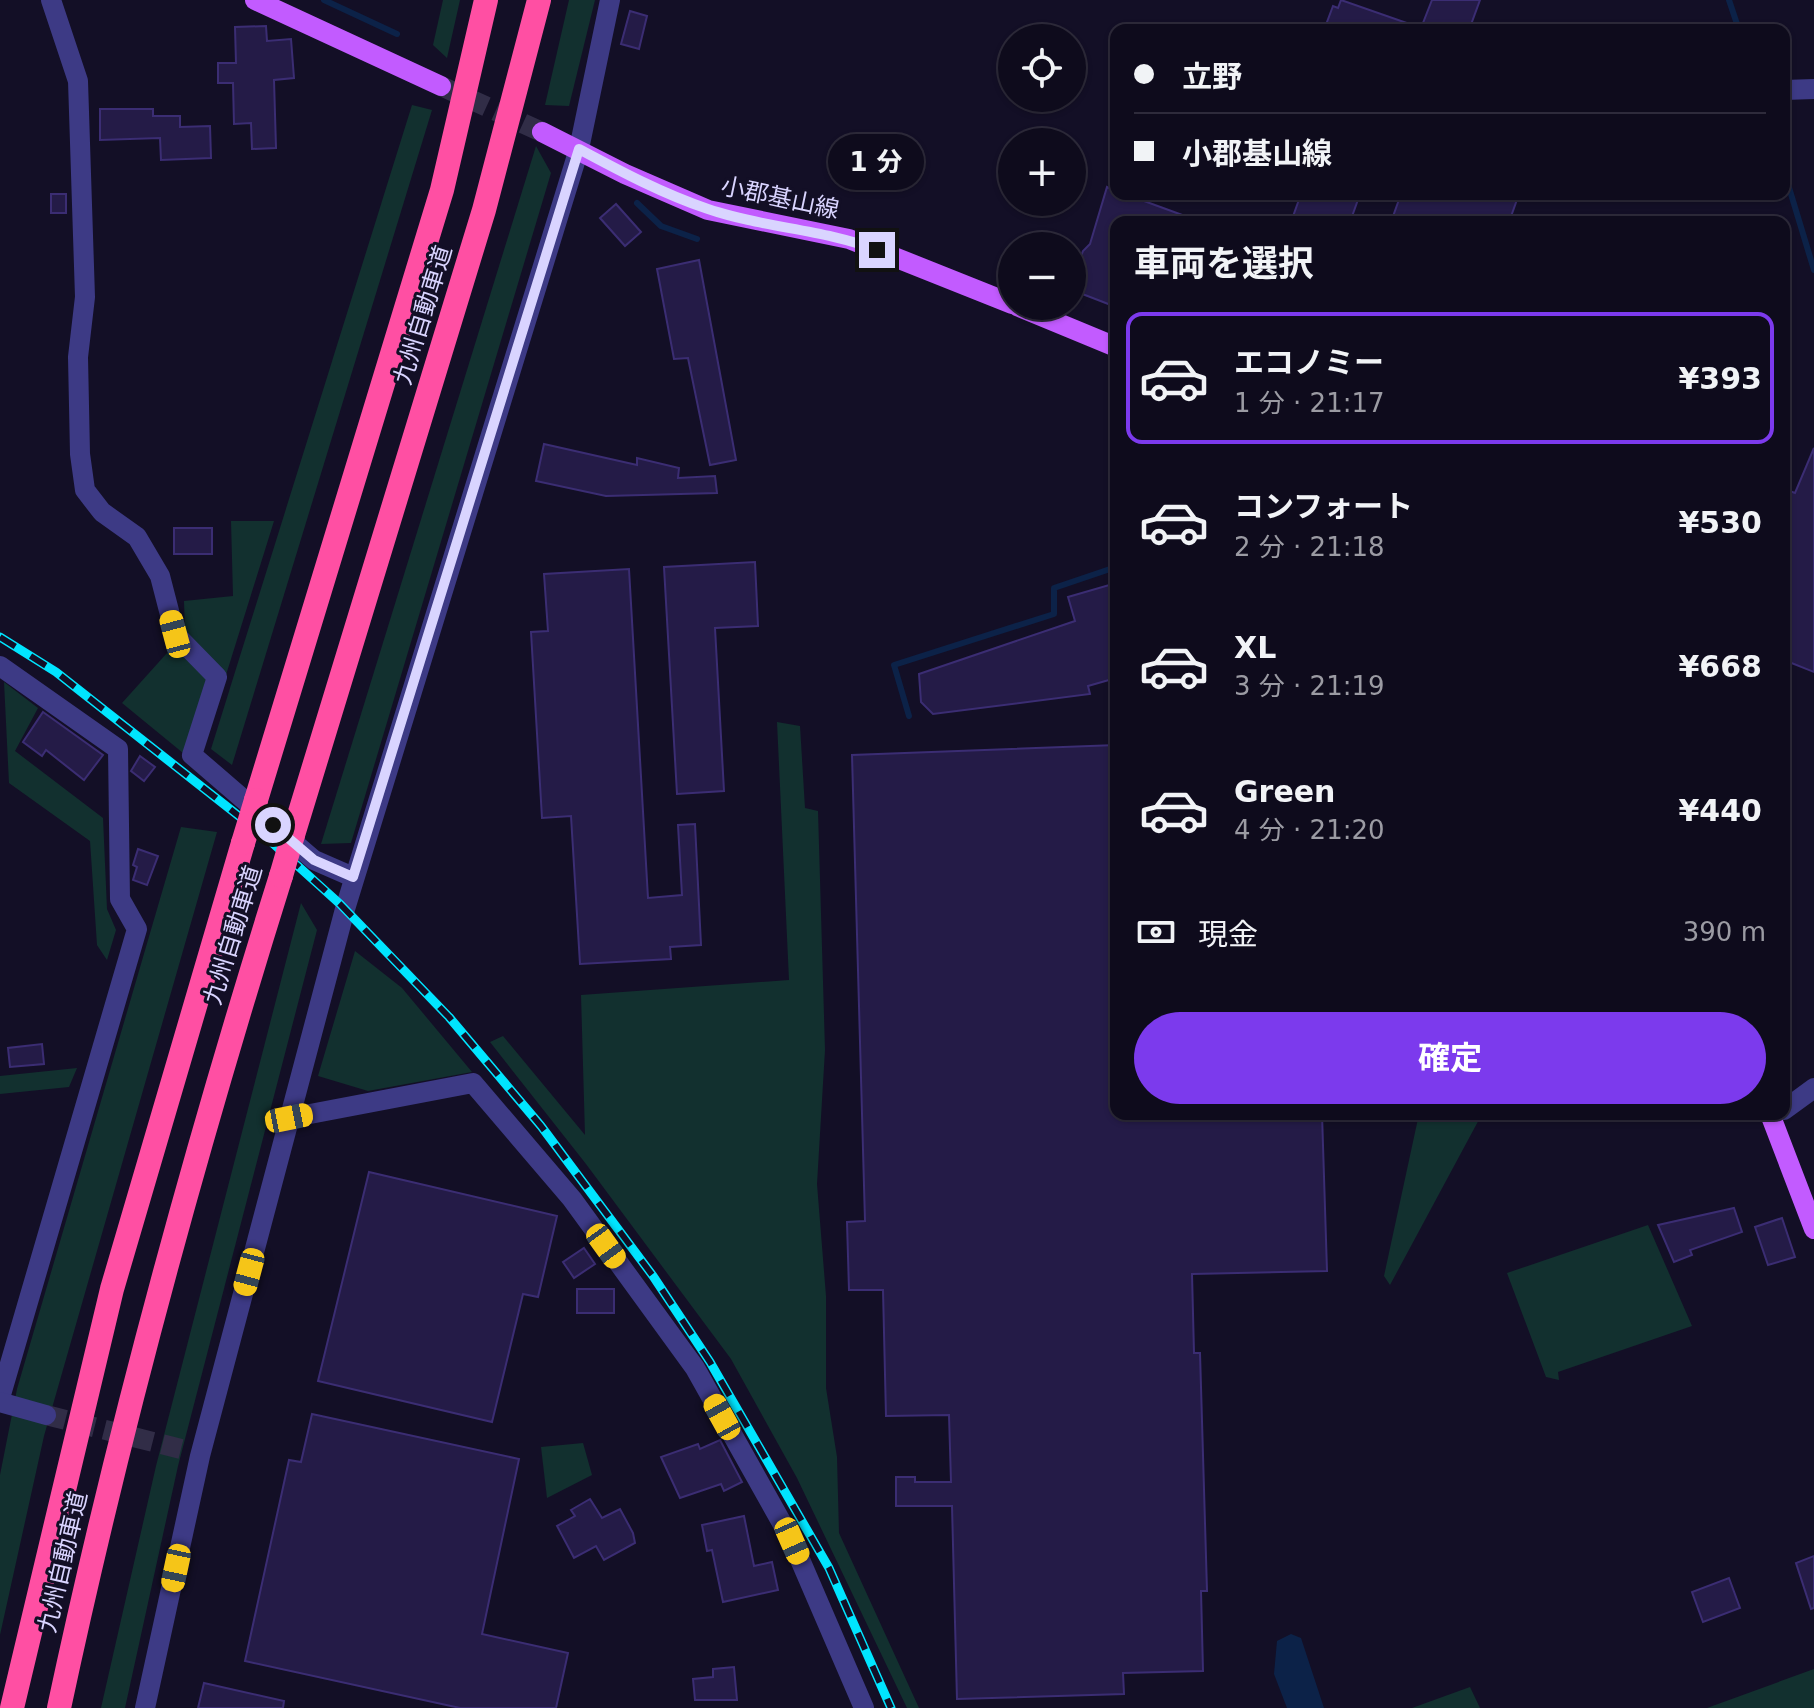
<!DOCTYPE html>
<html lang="ja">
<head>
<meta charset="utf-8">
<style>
  body { margin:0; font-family:"DejaVu Sans","Noto Sans JP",sans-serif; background:#171425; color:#f1f3f6; height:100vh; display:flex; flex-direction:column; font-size:30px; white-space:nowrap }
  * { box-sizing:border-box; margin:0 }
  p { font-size:26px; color:#9b9ba3 }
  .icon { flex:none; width:44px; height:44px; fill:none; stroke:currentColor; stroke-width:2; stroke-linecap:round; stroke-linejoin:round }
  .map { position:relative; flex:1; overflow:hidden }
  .drawer { position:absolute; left:1110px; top:216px; width:680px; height:904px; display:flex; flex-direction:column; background:#0e0b1c; border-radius:16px; box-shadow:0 2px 6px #0004,0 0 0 2px #2e2b3b }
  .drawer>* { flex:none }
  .top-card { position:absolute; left:1110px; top:24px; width:680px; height:176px; border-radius:16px; box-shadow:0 2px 6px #0004,0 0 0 2px #2e2b3b; display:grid; align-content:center; height:176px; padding:0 24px; background:#0e0b1c }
  .controls { position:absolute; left:998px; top:24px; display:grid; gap:16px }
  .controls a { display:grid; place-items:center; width:88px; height:88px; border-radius:50%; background:#0e0b1c; box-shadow:0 2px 6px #0004,0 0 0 2px #2e2b3b; font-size:40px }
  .end { position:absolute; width:36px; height:36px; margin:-18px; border:10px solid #d9d4ff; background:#111; box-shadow:0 0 0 4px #111 }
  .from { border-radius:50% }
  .bubble { position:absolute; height:56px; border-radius:28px; background:#0e0b1c; box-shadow:0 2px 6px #0004,0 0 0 2px #2e2b3b; font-size:26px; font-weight:700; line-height:56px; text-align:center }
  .car { position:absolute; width:24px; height:48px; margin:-24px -12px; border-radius:10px; box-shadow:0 0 6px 2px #0007; background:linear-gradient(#f5c518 24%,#345 0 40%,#f5c518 0 76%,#345 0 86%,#f5c518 0) }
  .top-card b { display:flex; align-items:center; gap:28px; height:76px; font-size:30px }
  .top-card b+b { border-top:2px solid #2e2b3b }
  .top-card i { width:20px; height:20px; background:#f1f3f6 }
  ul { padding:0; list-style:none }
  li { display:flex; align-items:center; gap:24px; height:132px; margin:0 16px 12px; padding:0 8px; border:4px solid transparent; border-radius:16px }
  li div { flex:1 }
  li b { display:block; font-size:30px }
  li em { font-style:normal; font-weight:700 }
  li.current { border-color:#7c3aed }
  li>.icon { width:72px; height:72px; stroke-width:1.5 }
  h2 { padding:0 24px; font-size:36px; line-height:96px }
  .pay { display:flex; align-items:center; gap:20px; height:88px; padding:0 24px; font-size:30px }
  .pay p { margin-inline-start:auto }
  .button { display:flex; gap:16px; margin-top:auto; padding:16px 24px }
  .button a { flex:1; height:92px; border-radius:48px; background:#7c3aed; color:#fff; font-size:32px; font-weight:700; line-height:92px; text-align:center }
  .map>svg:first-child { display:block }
  .green { fill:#12302f }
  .water { fill:#0c2248 }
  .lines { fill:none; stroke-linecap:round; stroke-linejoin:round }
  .stream { stroke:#0c2248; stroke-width:6 }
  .building { fill:#241b47; stroke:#3b2d73; stroke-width:2 }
  .minor-tunnel { stroke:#312d47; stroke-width:20; stroke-dasharray:20 10; stroke-linecap:butt }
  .major-tunnel { stroke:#312d47; stroke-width:20; stroke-dasharray:20 10; stroke-linecap:butt }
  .minor { stroke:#3d3a85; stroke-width:20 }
  .major { stroke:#c25bff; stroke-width:20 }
  .highway { stroke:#ff4fa3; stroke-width:24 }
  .rail-casing { stroke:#00e5ff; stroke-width:9 }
  .rail { stroke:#130f26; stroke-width:6; stroke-dasharray:18; stroke-linecap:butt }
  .highway-bridge { stroke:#ff4fa3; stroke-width:24 }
  .route { stroke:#d9d4ff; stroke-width:10 }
  .labels { text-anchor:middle; stroke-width:6; stroke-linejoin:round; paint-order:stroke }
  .street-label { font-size:24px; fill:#d9d4ff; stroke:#130f26 }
</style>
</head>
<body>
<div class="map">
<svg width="1814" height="1708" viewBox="0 0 1814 1708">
  <rect width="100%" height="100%" fill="#130f26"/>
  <g class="green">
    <path d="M 443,0 L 460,0 L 447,58 L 433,45 Z"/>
    <path d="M 569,0 L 595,0 L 569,106 L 545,105 Z"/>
    <path d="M 412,105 L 432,110 L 232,765 L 211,749 Z"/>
    <path d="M 536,146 L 551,173 L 351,843 L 321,844 Z"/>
    <path d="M 231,521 L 274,521 L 226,675 L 183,753 L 122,703 L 185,633 L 184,601 L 233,596 Z"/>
    <path d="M 4,682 L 38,708 L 15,751 L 103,818 L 107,909 L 116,930 L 107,960 L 97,945 L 90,841 L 9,783 Z"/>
    <path d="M 777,722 L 800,726 L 805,808 L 818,811 L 825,1050 L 817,1184 L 826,1296 L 826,1388 L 837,1457 L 839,1533 L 919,1708 L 907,1708 L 797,1478 L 731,1359 L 586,1164 L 490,1042 L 503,1036 L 585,1135 L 581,995 L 789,980 Z"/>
    <path d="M 181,827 L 217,832 L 44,1436 L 0,1635 L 0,1475 L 17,1389 Z"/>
    <path d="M 301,903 L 317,930 L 178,1466 L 125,1708 L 101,1708 L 156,1466 Z"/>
    <path d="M 355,951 L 402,988 L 472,1072 L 368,1091 L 318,1076 Z"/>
    <path d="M 77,1068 L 69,1087 L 0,1094 L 0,1076 Z"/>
    <path d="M 1419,1114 L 1482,1114 L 1390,1285 L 1384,1276 Z"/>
    <path d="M 1648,1225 L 1692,1326 L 1558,1372 L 1559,1380 L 1546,1377 L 1507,1273 Z"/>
    <path d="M 583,1443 L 592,1475 L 547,1498 L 541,1447 Z"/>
    <path d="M 1814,1669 L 1814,1708 L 1707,1708 Z"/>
    <path d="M 1470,1687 L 1480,1708 L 1412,1708 Z"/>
  </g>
  <path class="water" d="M 1291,1634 L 1301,1638 L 1324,1708 L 1287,1708 L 1274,1674 L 1277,1641 Z"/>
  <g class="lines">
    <g class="stream">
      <path d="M 324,0 L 397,34"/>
      <path d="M 1729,0 L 1739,30"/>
      <path d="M 1784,171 L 1814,270"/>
      <path d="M 637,203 L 661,226 L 697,239"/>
      <path d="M 909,716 L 894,665 L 1054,614 L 1054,588 L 1116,567"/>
    </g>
  </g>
  <g class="building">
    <path d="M 1341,0 L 1421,28 L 1432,0 L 1480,0 L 1469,30 L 1324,30 L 1333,6 L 1338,8 Z"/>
    <path d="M 630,11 L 647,16 L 639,49 L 621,44 Z"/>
    <path d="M 266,26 L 267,41 L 291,39 L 294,78 L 274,80 L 276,148 L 252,149 L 251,123 L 234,124 L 233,83 L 218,83 L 218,63 L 236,63 L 235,27 Z"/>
    <path d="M 100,109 L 153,109 L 153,116 L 180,116 L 180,127 L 210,126 L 211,158 L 161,160 L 160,138 L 100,140 Z"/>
    <path d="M 1114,178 L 1116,194 L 1125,194 L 1196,220 L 1116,222 L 1116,307 L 1072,290 L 1072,280 L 1083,251 L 1090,244 L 1107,187 L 1111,189 Z"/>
    <rect x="51" y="194" width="15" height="19"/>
    <path d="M 1301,194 L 1360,194 L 1350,222 L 1291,222 Z"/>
    <path d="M 1401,194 L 1519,194 L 1509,222 L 1391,222 Z"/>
    <path d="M 616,204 L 641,232 L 625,246 L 600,218 Z"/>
    <path d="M 699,260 L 736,460 L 710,465 L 688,358 L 674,359 L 657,269 Z"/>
    <path d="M 544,444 L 637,465 L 637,458 L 679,468 L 678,478 L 715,476 L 717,493 L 606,496 L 536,481 Z"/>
    <path d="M 1814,448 L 1814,672 L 1784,660 L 1784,489 L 1795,493 Z"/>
    <rect x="174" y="528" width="38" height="26"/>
    <path d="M 755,562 L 758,626 L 715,628 L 724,791 L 677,794 L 664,567 Z"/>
    <path d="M 629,569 L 648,898 L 682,895 L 678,825 L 695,824 L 701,945 L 670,947 L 671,959 L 580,964 L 571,816 L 542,818 L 531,632 L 548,631 L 544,574 Z"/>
    <path d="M 1116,583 L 1116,678 L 1088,686 L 1090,694 L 933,714 L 921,702 L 919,674 L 1075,621 L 1068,597 Z"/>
    <path d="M 43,712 L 103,755 L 84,780 L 46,750 L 42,756 L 23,742 Z"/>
    <path d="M 1116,745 L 1116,1114 L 1322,1114 L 1327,1271 L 1192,1274 L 1194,1353 L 1200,1353 L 1207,1591 L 1201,1591 L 1203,1671 L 1123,1673 L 1124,1694 L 957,1699 L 952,1506 L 896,1506 L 896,1477 L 915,1477 L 915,1482 L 951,1482 L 949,1415 L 886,1416 L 883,1290 L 849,1290 L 847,1222 L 865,1221 L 852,755 Z"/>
    <path d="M 140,756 L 155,767 L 144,781 L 131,771 Z"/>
    <path d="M 138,849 L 158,856 L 147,885 L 133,880 L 137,867 L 133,865 Z"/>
    <path d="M 42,1044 L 44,1064 L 10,1067 L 8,1048 Z"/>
    <path d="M 369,1172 L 557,1216 L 538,1297 L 523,1294 L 492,1422 L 318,1381 Z"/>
    <path d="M 1734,1208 L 1742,1232 L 1690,1250 L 1692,1255 L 1674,1262 L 1658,1225 Z"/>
    <path d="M 1782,1218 L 1795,1257 L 1768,1265 L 1755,1227 Z"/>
    <path d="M 584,1248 L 595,1264 L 574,1278 L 563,1262 Z"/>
    <rect x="577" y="1289" width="37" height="24"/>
    <path d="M 312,1414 L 519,1459 L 482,1634 L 568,1653 L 556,1708 L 460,1708 L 245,1661 L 289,1460 L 301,1462 Z"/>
    <path d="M 720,1440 L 742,1482 L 724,1491 L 721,1484 L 680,1498 L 661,1457 L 698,1444 L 700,1449 Z"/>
    <path d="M 590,1499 L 602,1518 L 620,1509 L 633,1533 L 635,1543 L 604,1560 L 596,1546 L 574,1558 L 557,1526 L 575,1516 L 571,1510 Z"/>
    <path d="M 744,1516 L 754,1566 L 772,1562 L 778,1590 L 723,1602 L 712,1550 L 707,1551 L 702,1525 Z"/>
    <path d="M 1814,1556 L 1814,1608 L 1811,1609 L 1796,1563 Z"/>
    <path d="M 1729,1578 L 1740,1608 L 1703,1622 L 1692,1592 Z"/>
    <path d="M 734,1667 L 737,1700 L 695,1700 L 693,1679 L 713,1677 L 713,1669 Z"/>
    <path d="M 204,1683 L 284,1701 L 283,1708 L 198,1708 Z"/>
  </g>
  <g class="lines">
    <path class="minor-tunnel" d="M 46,1415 L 181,1449"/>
    <path class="major-tunnel" d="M 441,86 L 542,132"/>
    <g class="minor">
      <path d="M 51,0 L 78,81 L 85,297 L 78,357 L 80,454 L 85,490 L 102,512 L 137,537 L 160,576 L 175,634 L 217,677 L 192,755 L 314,860 L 353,877"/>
      <path d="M 1784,90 L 1814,89"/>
      <path d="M 0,666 L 118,749 L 120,899 L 137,929 L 0,1398"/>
      <path d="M 1784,1110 L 1814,1088"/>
      <path d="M 289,1118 L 473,1083 L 572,1199 L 695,1368 L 792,1541 L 864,1708"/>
      <path d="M 0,1402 L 46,1415"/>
      <path d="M 145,1708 L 200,1456 L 345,909 L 579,149 L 610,0"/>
    </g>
    <g class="major">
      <path d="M 255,0 L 441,86"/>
      <path d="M 542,132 L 625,174 L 708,210 L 849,239 L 1012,304"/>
      <path d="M 1017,306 L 1116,347"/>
      <path d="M 1770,1114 L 1814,1229"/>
    </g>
    <g class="highway">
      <path d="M 256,800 L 442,190 L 486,0"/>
      <path d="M 293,835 L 484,210 L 539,0"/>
      <path d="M 12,1708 L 112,1289 L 243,843"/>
      <path d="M 59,1708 C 119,1427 195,1150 281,876"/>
    </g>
    <g class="rail-casing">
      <path id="rail" d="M 0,637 L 56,672 L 268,839 L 340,904 L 449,1017 L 541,1126 L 653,1276 L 710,1362 L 829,1568 L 891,1708"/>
    </g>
    <use href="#rail" class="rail"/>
    <g class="highway-bridge">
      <path d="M 243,843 L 256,800"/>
      <path d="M 281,876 L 293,835"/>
    </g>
  </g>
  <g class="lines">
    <path class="route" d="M 273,825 L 314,860 L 353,877 L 579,149 C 620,171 663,194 708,209 C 763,228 823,229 877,250"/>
  </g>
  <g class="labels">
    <g class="street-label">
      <text transform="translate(780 198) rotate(12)" y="8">小郡基山線</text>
      <text transform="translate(423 315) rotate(-73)" y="8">九州自動車道</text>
      <text transform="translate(233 935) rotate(-73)" y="8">九州自動車道</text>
      <text transform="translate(63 1562) rotate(-77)" y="8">九州自動車道</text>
    </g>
  </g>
</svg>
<div class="controls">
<a><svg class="icon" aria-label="locate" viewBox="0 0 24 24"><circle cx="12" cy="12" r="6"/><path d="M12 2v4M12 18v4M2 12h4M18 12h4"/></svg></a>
<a>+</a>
<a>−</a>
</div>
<i class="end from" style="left:273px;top:825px"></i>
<i class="end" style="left:877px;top:250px"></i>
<div class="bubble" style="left:828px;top:134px;width:96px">1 分</div>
<i class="car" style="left:175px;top:634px;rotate:345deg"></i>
<i class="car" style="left:289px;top:1118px;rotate:79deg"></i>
<i class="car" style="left:606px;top:1246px;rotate:144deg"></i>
<i class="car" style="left:249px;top:1272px;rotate:195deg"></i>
<i class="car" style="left:722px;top:1417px;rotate:331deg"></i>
<i class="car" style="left:792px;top:1541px;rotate:156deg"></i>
<i class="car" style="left:176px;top:1568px;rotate:192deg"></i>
<div class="top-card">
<b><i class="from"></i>立野</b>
<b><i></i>小郡基山線</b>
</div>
<section class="drawer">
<h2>車両を選択</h2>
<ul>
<li class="current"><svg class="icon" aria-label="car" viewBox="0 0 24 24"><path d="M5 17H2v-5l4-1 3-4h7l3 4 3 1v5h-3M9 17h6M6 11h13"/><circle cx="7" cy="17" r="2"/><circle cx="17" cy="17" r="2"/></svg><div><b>エコノミー</b><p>1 分 · 21:17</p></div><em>¥393</em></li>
<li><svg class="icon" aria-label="car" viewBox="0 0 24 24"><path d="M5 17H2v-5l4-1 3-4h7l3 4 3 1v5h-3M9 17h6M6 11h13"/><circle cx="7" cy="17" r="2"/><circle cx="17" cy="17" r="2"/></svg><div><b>コンフォート</b><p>2 分 · 21:18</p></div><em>¥530</em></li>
<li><svg class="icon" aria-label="car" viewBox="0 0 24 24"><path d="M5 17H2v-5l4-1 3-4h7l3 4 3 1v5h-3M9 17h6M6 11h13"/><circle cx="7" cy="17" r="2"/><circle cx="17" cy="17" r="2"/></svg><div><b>XL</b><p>3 分 · 21:19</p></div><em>¥668</em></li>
<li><svg class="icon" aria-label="car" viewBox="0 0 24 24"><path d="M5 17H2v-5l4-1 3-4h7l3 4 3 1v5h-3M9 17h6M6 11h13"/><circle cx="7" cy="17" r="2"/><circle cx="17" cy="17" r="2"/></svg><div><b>Green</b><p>4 分 · 21:20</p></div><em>¥440</em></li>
</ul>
<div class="pay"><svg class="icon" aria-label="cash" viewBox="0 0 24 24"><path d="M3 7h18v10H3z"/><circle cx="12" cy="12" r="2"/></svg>現金<p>390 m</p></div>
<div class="button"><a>確定</a></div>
</section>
</div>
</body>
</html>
